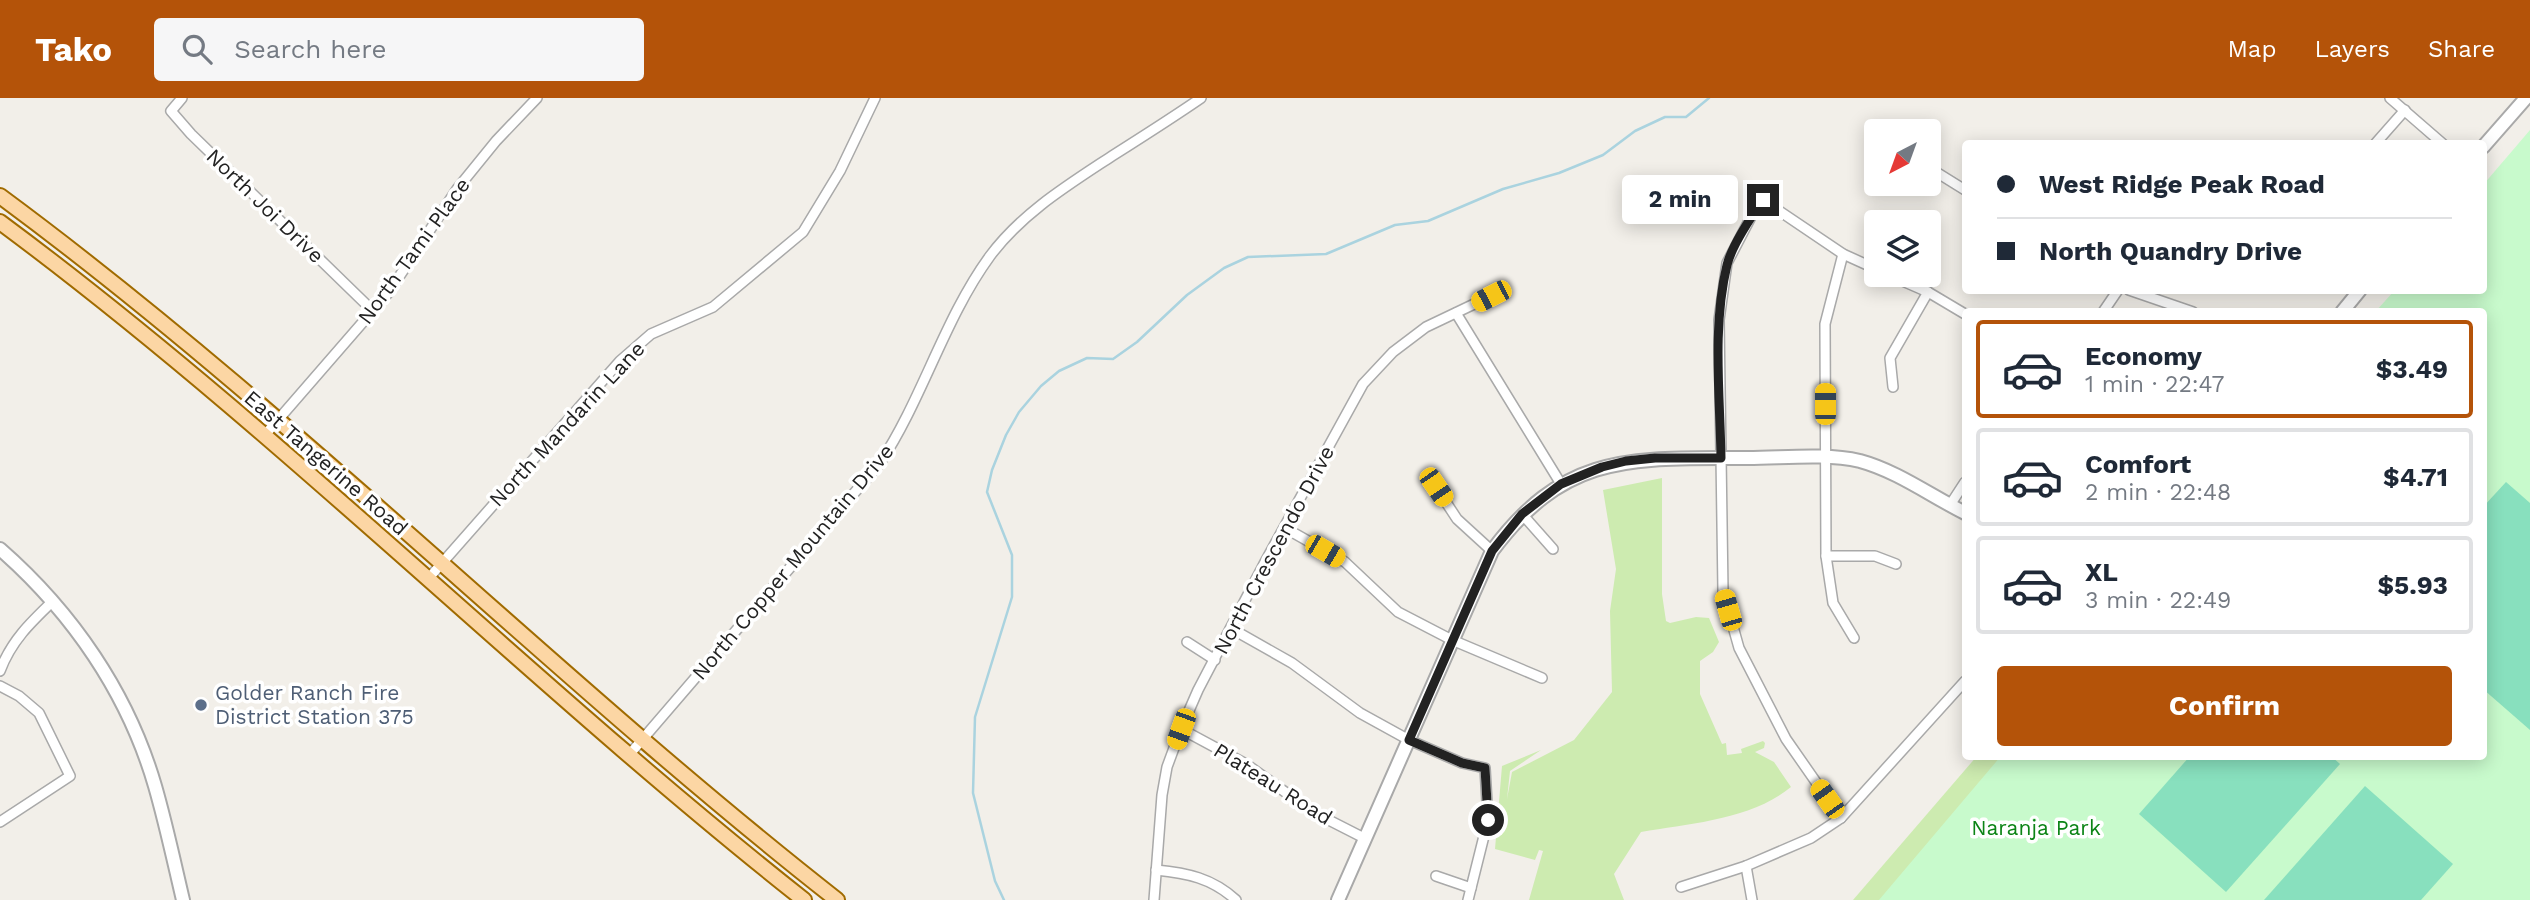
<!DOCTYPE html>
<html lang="en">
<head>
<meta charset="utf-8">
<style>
  body { margin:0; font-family:"Work Sans",sans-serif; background:#f6f6f7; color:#1f2937; height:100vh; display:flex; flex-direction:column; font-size:26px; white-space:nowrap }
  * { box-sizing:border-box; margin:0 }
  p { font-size:23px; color:#747a83 }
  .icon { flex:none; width:38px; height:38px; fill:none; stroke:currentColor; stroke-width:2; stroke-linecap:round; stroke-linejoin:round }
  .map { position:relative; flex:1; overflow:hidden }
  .side { position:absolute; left:1962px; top:210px; width:525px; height:452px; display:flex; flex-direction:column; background:#fff; border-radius:7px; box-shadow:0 4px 18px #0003 }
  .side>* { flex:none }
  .guide { position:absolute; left:1962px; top:42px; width:525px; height:154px; border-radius:7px; box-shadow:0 4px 18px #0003; display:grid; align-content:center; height:154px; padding:0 35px; background:#fff }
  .needle { width:46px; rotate:221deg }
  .controls { position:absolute; left:1864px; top:21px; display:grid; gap:14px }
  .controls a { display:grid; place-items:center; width:77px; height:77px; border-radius:7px; background:#fff; box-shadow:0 4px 18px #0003; font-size:35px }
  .end { position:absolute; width:32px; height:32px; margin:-16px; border:9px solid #222; background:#fff; box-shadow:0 0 0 4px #fff }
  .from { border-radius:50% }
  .bubble { position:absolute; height:49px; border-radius:7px; background:#fff; box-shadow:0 4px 18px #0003; font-size:23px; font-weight:700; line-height:49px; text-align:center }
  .car { position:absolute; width:21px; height:42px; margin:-21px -10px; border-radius:9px; box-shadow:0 0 5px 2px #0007; background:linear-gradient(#f5c518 24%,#345 0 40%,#f5c518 0 76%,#345 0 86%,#f5c518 0) }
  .guide b { display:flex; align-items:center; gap:24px; height:66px; font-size:26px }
  .guide b+b { border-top:2px solid #e0e1e3 }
  .guide i { width:18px; height:18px; background:#1f2937 }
  ul { padding:12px 0 0; list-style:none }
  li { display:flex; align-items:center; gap:21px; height:98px; margin:0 14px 10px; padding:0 21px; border:4px solid #e0e1e3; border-radius:7px }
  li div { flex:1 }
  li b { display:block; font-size:26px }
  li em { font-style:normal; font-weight:700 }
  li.current { border-color:#b45309 }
  li>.icon { width:63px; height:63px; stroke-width:1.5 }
  .primary-button { display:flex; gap:14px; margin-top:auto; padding:14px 35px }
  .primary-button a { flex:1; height:80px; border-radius:7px; background:#b45309; color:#fff; font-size:28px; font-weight:700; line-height:80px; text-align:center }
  header { display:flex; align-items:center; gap:42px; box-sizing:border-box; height:98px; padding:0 35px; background:#b45309; color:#fff }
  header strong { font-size:33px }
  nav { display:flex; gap:38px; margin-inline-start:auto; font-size:24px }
  .search { width:490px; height:63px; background:#f6f6f7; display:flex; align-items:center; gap:18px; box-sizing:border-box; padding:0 24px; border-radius:7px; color:#747a83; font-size:26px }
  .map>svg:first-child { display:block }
  .grass { fill:#cdebb0 }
  .park { fill:#c8facc }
  .pitch { fill:#88e0be }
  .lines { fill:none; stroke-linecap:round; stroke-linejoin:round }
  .stream { stroke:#aad3df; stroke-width:2.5 }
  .minor-casing { stroke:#a9a9a9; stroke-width:12 }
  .tertiary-casing { stroke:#a9a9a9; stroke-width:16 }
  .primary-casing { stroke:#a06b00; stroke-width:18 }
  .minor { stroke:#fff; stroke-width:9 }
  .tertiary { stroke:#fff; stroke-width:12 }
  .primary { stroke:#fcd6a4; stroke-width:14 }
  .route { stroke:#222; stroke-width:9 }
  .service-dot { fill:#5c6f8a; stroke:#fff; stroke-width:2.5 }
  .labels { text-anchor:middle; stroke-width:7; stroke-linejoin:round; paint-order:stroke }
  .street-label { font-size:21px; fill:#222; stroke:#fff }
  .service-label { font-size:21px; fill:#4e5e75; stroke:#fff; text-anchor:start }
  .park-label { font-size:21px; fill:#0c8416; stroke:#fff }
</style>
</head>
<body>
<header>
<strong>Tako</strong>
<div class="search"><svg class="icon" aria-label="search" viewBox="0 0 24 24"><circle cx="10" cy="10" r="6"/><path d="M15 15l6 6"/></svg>Search here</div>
<nav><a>Map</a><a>Layers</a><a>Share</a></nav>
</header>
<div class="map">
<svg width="2530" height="802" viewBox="0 0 2530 802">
  <rect width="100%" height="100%" fill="#f2efe9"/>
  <g class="grass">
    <path d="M 1662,380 L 1662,496 L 1666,523 L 1670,525 L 1696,519 L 1709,520 L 1719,544 L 1713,554 L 1700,563 L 1700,596 L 1722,646 L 1726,645 L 1727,657 L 1742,655 L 1741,651 L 1763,643 L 1765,645 L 1764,650 L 1755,654 L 1774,664 L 1791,689 C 1750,722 1691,725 1641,734 L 1614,776 L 1624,802 L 1529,802 L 1543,753 L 1539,752 L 1535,762 L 1495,751 L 1502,668 L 1541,652 L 1510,673 L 1507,701 L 1512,674 L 1574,642 L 1612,594 L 1610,513 L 1616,471 L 1603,392 Z"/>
    <path d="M 1977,658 L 2039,658 L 1919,802 L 1853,802 Z"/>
  </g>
  <path class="park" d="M 2530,32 L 2530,802 L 1879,802 L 2001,658 L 2483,658 L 2483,214 L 2376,213 L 2394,193 L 2483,192 L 2483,87 Z"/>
  <g class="pitch">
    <path d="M 2506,384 L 2530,405 L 2530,632 L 2483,591 L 2483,409 Z"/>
    <path d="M 2190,658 L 2331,658 L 2340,666 L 2226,794 L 2139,716 Z"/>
    <path d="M 2365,688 L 2453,766 L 2421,802 L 2264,802 Z"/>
  </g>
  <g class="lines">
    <path class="stream" d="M 1004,802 L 995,783 L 973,695 L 975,619 L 1012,499 L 1012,457 L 987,394 L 992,372 L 1006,337 L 1019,314 L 1041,288 L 1059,273 L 1087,260 L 1113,261 L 1137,244 L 1187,197 L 1224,170 L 1248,159 L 1326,156 L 1395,127 L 1428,123 L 1503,91 L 1559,75 L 1603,57 L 1635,33 L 1665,19 L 1686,19 L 1709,0"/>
    <g class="minor-casing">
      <g id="minor">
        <path d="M 182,0 L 171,13 L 191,36 L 373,213"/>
        <path d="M 2390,0 L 2443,46"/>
        <path d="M 2375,46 L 2405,12"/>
        <path d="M 1928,69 L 1965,92"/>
        <path d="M 1843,156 L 1825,226 L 1826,458 L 1833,505 L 1854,540"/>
        <path d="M 1889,177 L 1928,194 L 1965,216"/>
        <path d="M 2129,192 L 2193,214"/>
        <path d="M 2103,214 L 2118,192"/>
        <path d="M 1456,215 L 1561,386"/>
        <path d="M 1893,289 L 1890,260 L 1928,194"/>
        <path d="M 264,338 L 389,194 L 457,91 L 496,43 L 537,0"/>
        <path d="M 1436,389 L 1457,421 L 1492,453"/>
        <path d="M 1950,407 L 1965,384"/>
        <path d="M 1522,416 L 1553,451"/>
        <path d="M 1285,430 L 1345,464 L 1398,514 L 1452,542 L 1542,580"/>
        <path d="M 1826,458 L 1875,458 L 1896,466"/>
        <path d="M 428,481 L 620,263 L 651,236 L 713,209 L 803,134 L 840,73 L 875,0"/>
        <path d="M 1232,531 L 1292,565 L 1360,615 L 1409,642 L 1462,665 L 1485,670 L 1488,722 L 1468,802"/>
        <path d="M 1187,544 L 1215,562"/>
        <path d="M 0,573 C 11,543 31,524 53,503"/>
        <path d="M 0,588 L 19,598 L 39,615 L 70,678 L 0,724"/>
        <path d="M 1181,631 L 1246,666 L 1313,714 L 1366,741"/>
        <path d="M 629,657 L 880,365 C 923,300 944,221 990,158 C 1022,115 1068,87 1112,58 C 1142,39 1172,20 1201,0"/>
        <path d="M 1841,720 L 1786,641 L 1739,550 L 1723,493 L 1719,222 L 1727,165 L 1752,117 L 1763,102 L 1843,156 L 1876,171"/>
        <path d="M 1746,768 L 1752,802"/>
        <path d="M 1156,772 C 1187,775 1212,780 1236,802"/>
        <path d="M 1436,778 L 1471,790"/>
        <path d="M 1681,789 L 1746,768 L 1811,740 L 1841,720 L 1965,583"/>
        <path d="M 1154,802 L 1162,697 L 1167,669 L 1181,631 L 1198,592 L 1265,464 L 1363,286 L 1393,254 L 1426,229 L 1491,198"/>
      </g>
    </g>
    <g class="tertiary-casing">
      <g id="tertiary">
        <path d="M 2483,49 L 2526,0"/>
        <path d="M 2342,214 L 2360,192"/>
        <path d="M 0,451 C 72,514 128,595 155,688 C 166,726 174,764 183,802"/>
        <path d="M 1338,802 L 1492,453 C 1567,352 1634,361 1748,360 C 1784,360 1825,355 1860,363 C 1897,373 1931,398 1965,415"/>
      </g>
    </g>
    <g class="primary-casing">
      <g id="primary">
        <path d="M 0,98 C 294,315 550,577 837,802"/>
        <path d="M 0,124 C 282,333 529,585 804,802"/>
      </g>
    </g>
    <use href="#minor" class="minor"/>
    <use href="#tertiary" class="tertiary"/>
    <use href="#primary" class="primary"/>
  </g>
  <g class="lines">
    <path class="route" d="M 1488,722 L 1485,670 L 1462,665 L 1409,642 L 1492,453 L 1522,416 L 1561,386 L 1602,369 L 1626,363 L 1655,360 L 1721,360 C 1720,297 1712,229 1727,167 C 1732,147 1751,119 1763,102"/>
  </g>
  <circle class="service-dot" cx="201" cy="607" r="7"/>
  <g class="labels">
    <g class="street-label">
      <text transform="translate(265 108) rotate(44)" y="7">North Joi Drive</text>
      <text transform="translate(414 153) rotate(-54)" y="7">North Tami Place</text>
      <text transform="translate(567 326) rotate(-47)" y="7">North Mandarin Lane</text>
      <text transform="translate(326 365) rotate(41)" y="7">East Tangerine Road</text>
      <text transform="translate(1274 452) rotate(-62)" y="7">North Crescendo Drive</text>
      <text transform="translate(793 464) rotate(-50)" y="7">North Copper Mountain Drive</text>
      <text transform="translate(1273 686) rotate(32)" y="7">Plateau Road</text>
    </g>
    <g class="service-label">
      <text x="215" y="602">Golder Ranch Fire<tspan x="215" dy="24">District Station 375</tspan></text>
    </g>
    <g class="park-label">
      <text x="2036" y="737">Naranja Park</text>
    </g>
  </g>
</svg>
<div class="controls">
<a><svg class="needle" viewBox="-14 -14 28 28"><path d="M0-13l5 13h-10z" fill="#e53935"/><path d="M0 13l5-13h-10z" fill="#747a83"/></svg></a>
<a><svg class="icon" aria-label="layers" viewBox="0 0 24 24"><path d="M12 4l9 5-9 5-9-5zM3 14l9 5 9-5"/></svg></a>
</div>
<i class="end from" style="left:1488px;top:722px"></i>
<i class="end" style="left:1763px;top:102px"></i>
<div class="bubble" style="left:1622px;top:77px;width:116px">2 min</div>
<i class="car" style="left:1491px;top:198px;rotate:243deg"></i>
<i class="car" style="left:1825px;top:306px;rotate:0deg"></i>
<i class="car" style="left:1436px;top:389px;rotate:146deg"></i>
<i class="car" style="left:1325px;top:453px;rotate:120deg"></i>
<i class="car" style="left:1728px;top:512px;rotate:344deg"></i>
<i class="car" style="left:1181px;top:631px;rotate:200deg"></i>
<i class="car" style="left:1827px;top:701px;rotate:325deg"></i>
<div class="guide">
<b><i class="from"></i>West Ridge Peak Road</b>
<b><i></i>North Quandry Drive</b>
</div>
<section class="side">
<ul>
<li class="current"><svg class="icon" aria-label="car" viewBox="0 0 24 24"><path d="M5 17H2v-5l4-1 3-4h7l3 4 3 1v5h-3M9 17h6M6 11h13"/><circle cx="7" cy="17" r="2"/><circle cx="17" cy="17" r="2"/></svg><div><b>Economy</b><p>1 min · 22:47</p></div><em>$3.49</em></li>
<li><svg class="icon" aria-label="car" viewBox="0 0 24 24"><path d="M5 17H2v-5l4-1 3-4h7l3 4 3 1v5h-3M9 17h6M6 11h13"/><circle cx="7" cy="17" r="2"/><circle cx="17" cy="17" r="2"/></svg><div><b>Comfort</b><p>2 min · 22:48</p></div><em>$4.71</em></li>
<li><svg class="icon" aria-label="car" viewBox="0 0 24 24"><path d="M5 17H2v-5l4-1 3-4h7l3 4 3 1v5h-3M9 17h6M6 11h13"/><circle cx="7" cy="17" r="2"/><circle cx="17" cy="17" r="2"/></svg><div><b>XL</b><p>3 min · 22:49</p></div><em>$5.93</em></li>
</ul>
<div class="primary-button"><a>Confirm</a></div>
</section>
</div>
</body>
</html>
